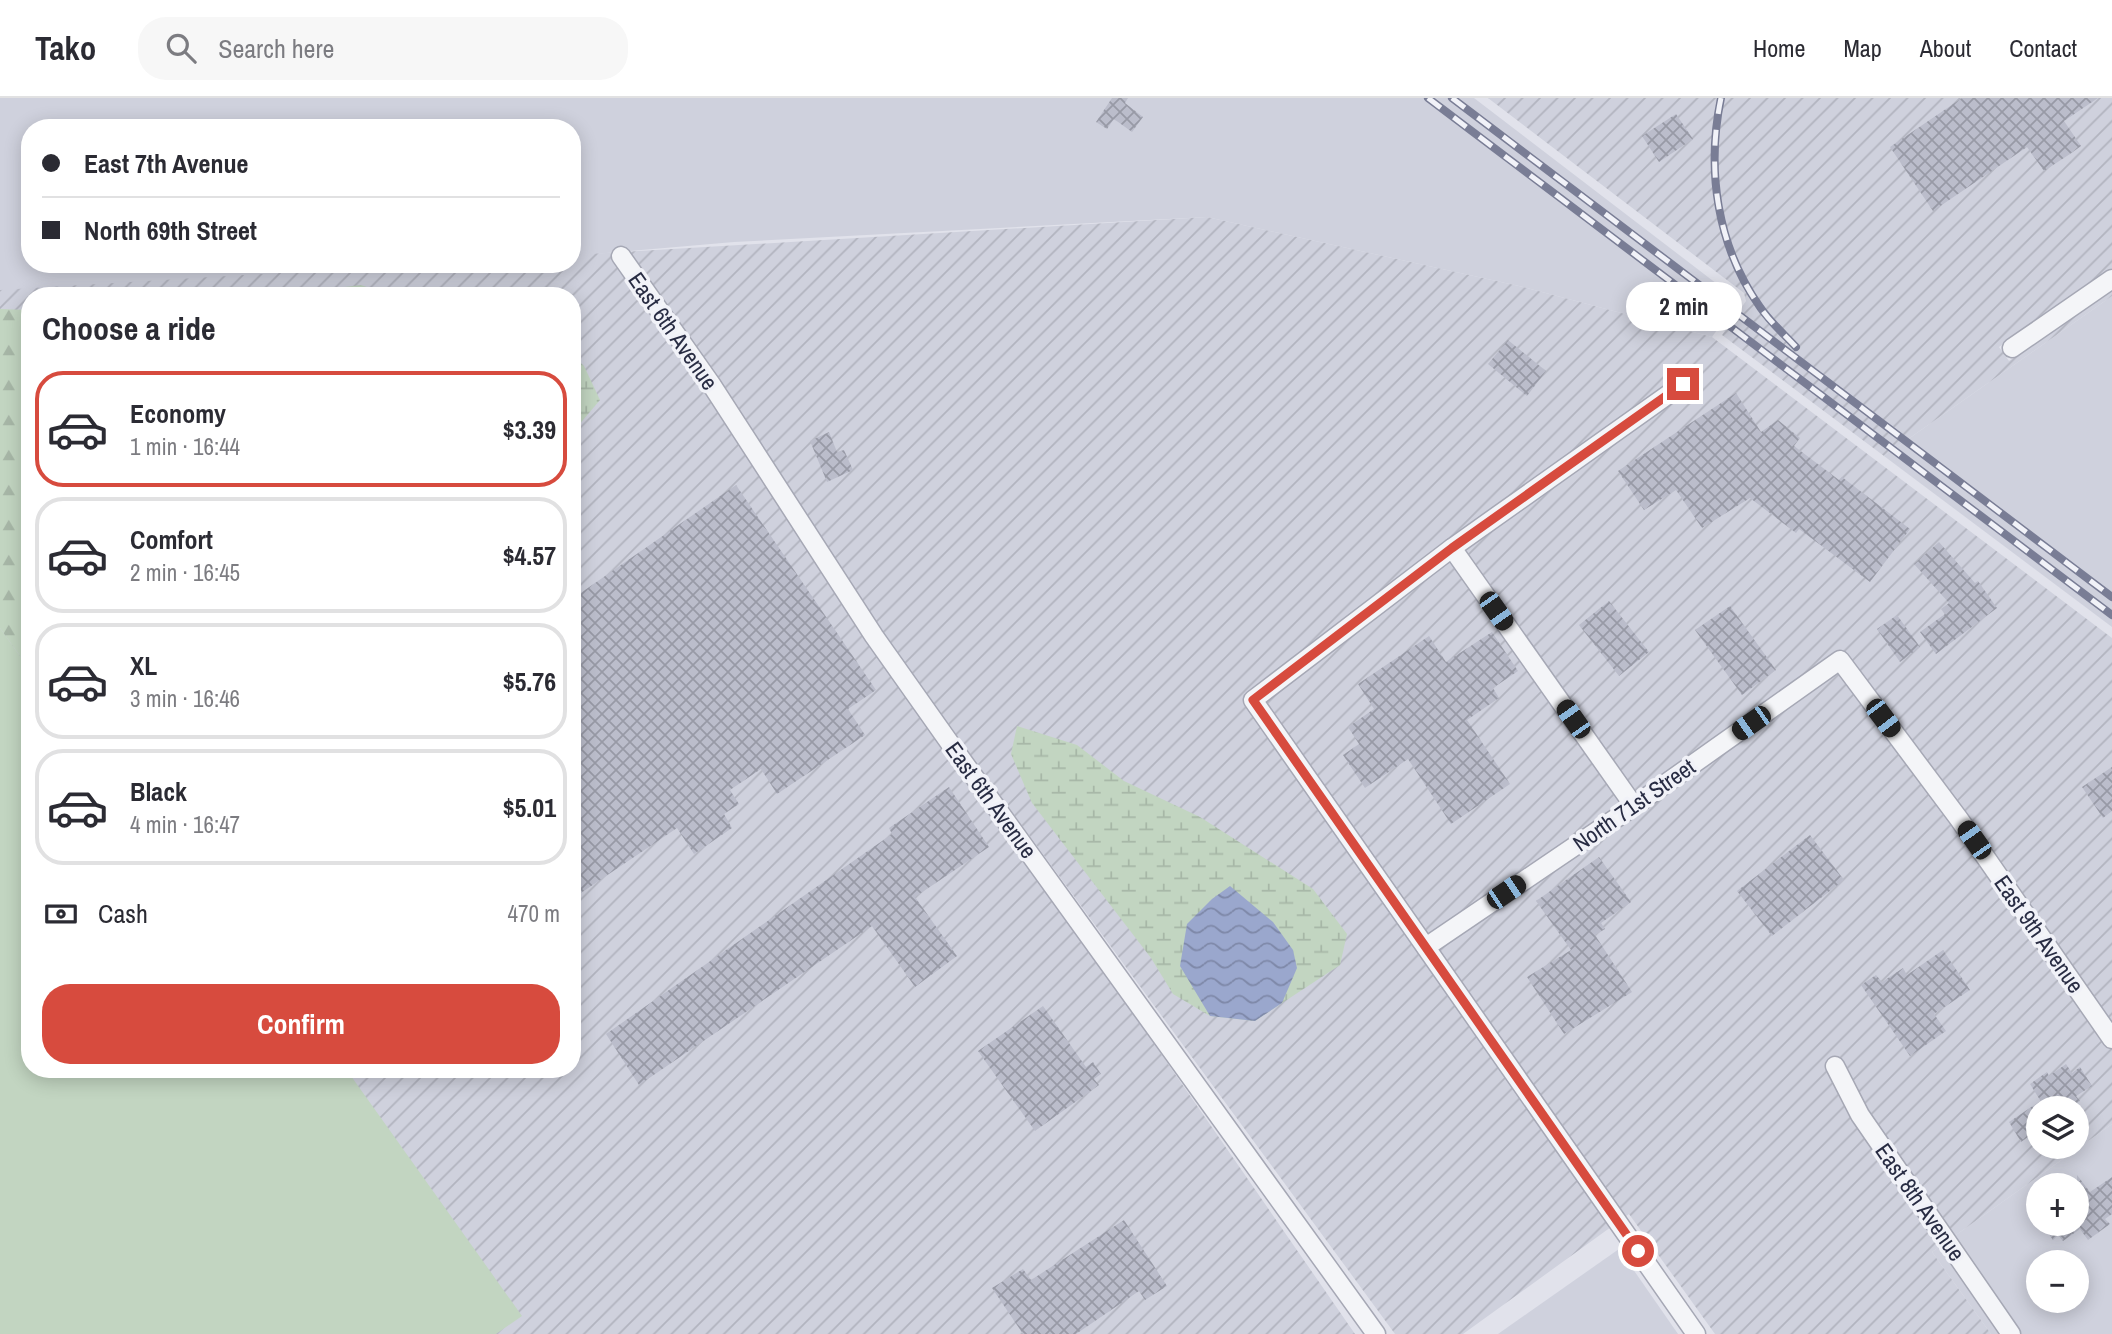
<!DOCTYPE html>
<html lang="en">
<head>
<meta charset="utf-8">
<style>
  body { margin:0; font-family:"Archivo Narrow",sans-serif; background:#f7f7f7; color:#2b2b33; height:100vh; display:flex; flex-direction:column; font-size:26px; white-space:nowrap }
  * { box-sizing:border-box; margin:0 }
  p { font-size:23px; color:#7c7c81 }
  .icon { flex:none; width:38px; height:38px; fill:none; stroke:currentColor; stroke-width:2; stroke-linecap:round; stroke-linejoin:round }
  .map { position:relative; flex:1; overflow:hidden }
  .drawer { position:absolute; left:21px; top:189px; width:560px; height:791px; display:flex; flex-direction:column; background:#fff; border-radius:28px; box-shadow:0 4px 18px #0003 }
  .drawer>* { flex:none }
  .top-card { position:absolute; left:21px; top:21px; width:560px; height:154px; border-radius:28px; box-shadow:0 4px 18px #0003; display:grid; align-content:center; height:154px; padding:0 21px; background:#fff }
  .tools { position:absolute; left:2026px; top:998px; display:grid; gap:14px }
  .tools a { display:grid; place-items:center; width:63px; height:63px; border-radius:50%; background:#fff; box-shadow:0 4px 18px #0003; font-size:35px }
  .end { position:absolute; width:32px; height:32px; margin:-16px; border:9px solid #d74b3e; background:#fff; box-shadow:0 0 0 4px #fff }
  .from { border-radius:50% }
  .bubble { position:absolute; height:49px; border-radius:24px; background:#fff; box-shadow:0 4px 18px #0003; font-size:23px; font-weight:800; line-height:49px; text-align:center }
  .car { position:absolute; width:21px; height:42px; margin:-21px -10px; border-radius:9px; box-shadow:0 0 5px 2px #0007; background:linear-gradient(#222 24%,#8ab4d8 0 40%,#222 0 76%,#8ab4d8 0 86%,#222 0) }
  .top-card b { display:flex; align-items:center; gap:24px; height:66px; font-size:26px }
  .top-card b+b { border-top:2px solid #e1e1e2 }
  .top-card i { width:18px; height:18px; background:#2b2b33 }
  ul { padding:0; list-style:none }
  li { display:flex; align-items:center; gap:21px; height:116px; margin:0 14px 10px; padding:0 7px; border:4px solid #e1e1e2; border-radius:28px }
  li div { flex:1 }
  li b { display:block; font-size:26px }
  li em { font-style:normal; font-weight:800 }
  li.current { border-color:#d74b3e }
  li>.icon { width:63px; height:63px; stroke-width:1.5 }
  h2 { padding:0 21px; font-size:32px; line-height:84px }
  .pay { display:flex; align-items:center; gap:18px; height:77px; padding:0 21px; font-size:26px }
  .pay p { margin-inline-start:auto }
  .cta { display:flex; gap:14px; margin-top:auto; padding:14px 21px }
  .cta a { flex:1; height:80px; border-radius:28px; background:#d74b3e; color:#fff; font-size:28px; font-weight:800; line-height:80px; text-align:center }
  header { display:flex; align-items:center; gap:42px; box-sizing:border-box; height:98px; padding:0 35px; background:#fff; border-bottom:2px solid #e1e1e2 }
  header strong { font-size:33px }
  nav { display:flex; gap:38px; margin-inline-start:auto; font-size:24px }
  .search { width:490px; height:63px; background:#f7f7f7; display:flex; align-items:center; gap:18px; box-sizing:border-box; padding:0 24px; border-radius:28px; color:#7c7c81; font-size:26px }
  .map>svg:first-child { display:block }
  .built { fill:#cfd1dd; fill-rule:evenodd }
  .industrial { fill:url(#industrial-furrows); fill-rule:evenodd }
  .green { fill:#c2d5c1 }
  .forest { fill:url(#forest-firs) }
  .wetland { fill:url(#wetland-marsh) }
  .water { fill:url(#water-waves) }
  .building { fill:url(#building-cross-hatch) }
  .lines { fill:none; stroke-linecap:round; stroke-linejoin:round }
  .minor-casing { stroke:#a6a8b5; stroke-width:21 }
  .minor { stroke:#f4f5f8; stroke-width:18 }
  .rail-casing { stroke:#797d95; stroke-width:8 }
  .rail { stroke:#f1f2f8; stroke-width:5; stroke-dasharray:16; stroke-linecap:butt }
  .route { stroke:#d74b3e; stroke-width:9 }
  .labels { text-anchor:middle; stroke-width:7; stroke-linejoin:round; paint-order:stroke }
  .street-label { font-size:23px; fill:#282c43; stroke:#f1f2f8 }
</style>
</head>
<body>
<header>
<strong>Tako</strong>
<div class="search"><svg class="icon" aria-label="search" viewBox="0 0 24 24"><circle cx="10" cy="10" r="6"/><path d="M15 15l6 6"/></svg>Search here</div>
<nav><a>Home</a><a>Map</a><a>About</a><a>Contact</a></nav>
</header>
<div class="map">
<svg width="2112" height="1236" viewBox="0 0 2112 1236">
  <defs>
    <pattern id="industrial-furrows" width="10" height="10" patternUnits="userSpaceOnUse" patternTransform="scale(1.75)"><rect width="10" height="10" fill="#cfd1dd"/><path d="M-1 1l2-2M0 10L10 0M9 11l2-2" fill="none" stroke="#b2b4bf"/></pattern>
    <pattern id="forest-firs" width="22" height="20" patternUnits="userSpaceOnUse" patternTransform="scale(1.75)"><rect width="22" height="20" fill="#c2d5c1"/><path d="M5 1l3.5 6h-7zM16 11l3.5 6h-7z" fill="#a7b7a7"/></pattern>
    <pattern id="wetland-marsh" width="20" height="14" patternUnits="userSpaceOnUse" patternTransform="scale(1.75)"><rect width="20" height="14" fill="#c2d5c1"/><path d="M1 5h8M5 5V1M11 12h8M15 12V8" fill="none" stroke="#a7b7a7"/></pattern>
    <pattern id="water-waves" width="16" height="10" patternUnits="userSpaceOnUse" patternTransform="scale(1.75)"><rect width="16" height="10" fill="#9aa7cd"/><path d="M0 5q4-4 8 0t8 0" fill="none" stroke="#7e88a8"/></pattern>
    <pattern id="building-cross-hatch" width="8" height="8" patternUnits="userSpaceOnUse" patternTransform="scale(1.75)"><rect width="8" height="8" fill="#bbbdcb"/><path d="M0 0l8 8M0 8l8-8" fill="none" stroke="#989aa6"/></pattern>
  </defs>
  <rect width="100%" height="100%" fill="#e1e2eb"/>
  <g class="built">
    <path d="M 0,0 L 1474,0 L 1738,202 L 1712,239 L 1519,188 L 1207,119 L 734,144 L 572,158 L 572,30 L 30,30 L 30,166 L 479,166 L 0,200 Z"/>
    <path d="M 2112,198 L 2112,529 L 1884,358 Z"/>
    <path d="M 2112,1026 L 2112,1236 L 1991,1236 L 1932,1154 ZM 2039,1087 L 2077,1087 L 2077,1125 L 2039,1125 ZM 2039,1164 L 2077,1164 L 2077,1202 L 2039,1202 Z"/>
    <path d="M 1619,1151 L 1678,1236 L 1498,1236 Z"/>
  </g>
  <g class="industrial">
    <path d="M 1488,0 L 2112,0 L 2112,170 L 1999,249 L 2009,263 L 2112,192 L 2112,198 L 1884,358 L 1722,237 L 1746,203 L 1744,195 Z"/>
    <path d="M 1207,119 L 1519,188 L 1712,239 L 2112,540 L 2112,1026 L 1932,1154 L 1991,1236 L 1715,1236 L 1629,1116 L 1463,1236 L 1395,1236 L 718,313 L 958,667 L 1092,856 L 1355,1236 L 0,1236 L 0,192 L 424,166 L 572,166 L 572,157 ZM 30,198 L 572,198 L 572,971 L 30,971 ZM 2039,1010 L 2077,1010 L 2077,1048 L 2039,1048 Z"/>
  </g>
  <path class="green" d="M 0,530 L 30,572 L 30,971 L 346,971 L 522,1218 L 496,1236 L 0,1236 Z"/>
  <g class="forest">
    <path d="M 361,187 C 379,193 393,197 412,197 C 426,197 438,194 452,198 L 271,198 Z"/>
    <path d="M 0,211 L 30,212 L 30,572 L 0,530 Z"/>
  </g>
  <g class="wetland">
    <path d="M 572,257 L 584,268 L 600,302 L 572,335 Z"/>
    <path d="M 1017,628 L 1077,647 L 1124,683 L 1200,719 L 1313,791 L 1347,836 L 1340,867 L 1255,923 L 1210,918 L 1173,896 L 1151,860 L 1032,705 L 1011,656 Z"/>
  </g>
  <path class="water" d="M 1230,788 L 1273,824 L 1293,852 L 1297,870 L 1282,905 L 1255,923 L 1210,918 L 1180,868 L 1187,826 L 1212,801 Z"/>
  <g class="building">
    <path d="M 1112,0 L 1128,0 L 1125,5 L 1143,19 L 1132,34 L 1114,21 L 1107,31 L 1096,24 Z"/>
    <path d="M 1962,0 L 2098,0 L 2064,23 L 2081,48 L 2070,56 L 2044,73 L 2027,49 L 1933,113 L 1890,49 Z"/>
    <path d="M 1676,16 L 1693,41 L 1659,64 L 1642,38 Z"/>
    <path d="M 1508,242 L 1546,273 L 1527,298 L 1488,266 Z"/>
    <path d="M 1736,295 L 1761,334 L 1778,322 L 1800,340 L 1794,348 L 1839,382 L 1842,379 L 1910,431 L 1870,484 L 1799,431 L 1796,435 L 1750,400 L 1702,430 L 1676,392 L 1644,412 L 1618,373 Z"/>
    <path d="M 829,334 L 837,354 L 844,352 L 853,372 L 827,384 L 810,343 Z"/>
    <path d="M 736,387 L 876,592 L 848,611 L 865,637 L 777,696 L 761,671 L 730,692 L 739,706 L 724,716 L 732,730 L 694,756 L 677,730 L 572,801 L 572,501 Z"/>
    <path d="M 1939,444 L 1975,485 L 1978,483 L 1997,510 L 1936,556 L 1920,534 L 1945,516 L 1941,511 L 1949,505 L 1914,466 Z"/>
    <path d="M 1609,503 L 1649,554 L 1619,578 L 1579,527 Z"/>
    <path d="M 1730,508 L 1776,572 L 1742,597 L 1695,532 Z"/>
    <path d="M 1897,517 L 1920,549 L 1900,564 L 1877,531 Z"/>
    <path d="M 1492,534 L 1518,573 L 1493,590 L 1499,600 L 1467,622 L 1510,686 L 1451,726 L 1408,661 L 1365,690 L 1343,657 L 1359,646 L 1348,629 L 1374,611 L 1358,586 L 1429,538 L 1446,564 Z"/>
    <path d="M 2112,669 L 2112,713 L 2103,720 L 2082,689 Z"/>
    <path d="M 949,689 L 989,749 L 915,799 L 957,858 L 915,889 L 872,828 L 639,987 L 606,936 L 892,736 L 889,730 Z"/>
    <path d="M 1810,737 L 1844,782 L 1772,838 L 1737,793 Z"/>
    <path d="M 1599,759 L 1631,804 L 1601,825 L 1605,831 L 1595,837 L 1632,894 L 1564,936 L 1527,879 L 1571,852 L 1536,803 Z"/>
    <path d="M 1943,852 L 1970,892 L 1934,916 L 1946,933 L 1910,958 L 1861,887 L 1876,877 L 1882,884 L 1903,870 L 1907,877 Z"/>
    <path d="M 1043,908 L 1086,969 L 1093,964 L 1101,976 L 1094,981 L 1099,987 L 1035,1033 L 978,953 Z"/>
    <path d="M 2066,966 L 2072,975 L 2080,969 L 2092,988 L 2076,998 L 2080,1003 L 2070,1010 L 2045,1010 L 2030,986 L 2047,974 L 2049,978 Z"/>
    <path d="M 2039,1004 L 2039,1031 L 2021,1044 L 2009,1024 Z"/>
    <path d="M 2077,1077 L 2090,1094 L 2112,1079 L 2112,1116 L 2105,1121 L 2110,1126 L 2088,1142 L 2080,1131 L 2063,1143 L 2058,1137 L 2053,1142 L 2041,1125 L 2077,1125 Z"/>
    <path d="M 1124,1122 L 1167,1188 L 1145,1202 L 1139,1193 L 1076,1236 L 1023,1236 L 992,1190 L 1023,1171 L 1031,1182 Z"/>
  </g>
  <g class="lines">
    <g class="minor-casing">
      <g id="minor">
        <path d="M 621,158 L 711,286 L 874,538 L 949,644 L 1376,1236"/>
        <path d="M 2012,250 L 2112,181"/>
        <path d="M 1683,286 L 1452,450 L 1253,602 L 1696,1236"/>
        <path d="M 1452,450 L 1634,708"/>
        <path d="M 1426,849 L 1634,708 L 1840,562 L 1959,721 L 2112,941"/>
        <path d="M 1835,968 L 1860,1017 L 2011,1236"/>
      </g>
    </g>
    <use href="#minor" class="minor"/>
    <g class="rail-casing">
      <g id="rail">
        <path d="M 1428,0 L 2112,517"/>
        <path d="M 1452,0 L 2112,499"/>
        <path d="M 1721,0 C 1706,72 1717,148 1760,209 C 1770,224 1784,236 1796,249"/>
      </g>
    </g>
    <use href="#rail" class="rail"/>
  </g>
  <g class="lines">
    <path class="route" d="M 1638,1153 L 1253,602 L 1452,450 L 1683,286"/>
  </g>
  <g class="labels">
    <g class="street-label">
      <text transform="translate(673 233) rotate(55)" y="8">East 6th Avenue</text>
      <text transform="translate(991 702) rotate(54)" y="8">East 6th Avenue</text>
      <text transform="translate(1634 707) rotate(-35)" y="8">North 71st Street</text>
      <text transform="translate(2039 836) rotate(55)" y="8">East 9th Avenue</text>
      <text transform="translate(1920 1104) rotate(55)" y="8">East 8th Avenue</text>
    </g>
  </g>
</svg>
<div class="tools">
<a><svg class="icon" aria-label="layers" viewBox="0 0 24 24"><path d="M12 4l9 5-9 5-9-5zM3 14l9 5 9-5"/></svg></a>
<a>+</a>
<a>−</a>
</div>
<i class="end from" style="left:1638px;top:1153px"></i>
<i class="end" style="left:1683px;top:286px"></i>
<div class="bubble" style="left:1626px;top:184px;width:116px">2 min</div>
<i class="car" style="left:1496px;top:513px;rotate:145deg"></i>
<i class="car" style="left:1883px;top:620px;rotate:143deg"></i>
<i class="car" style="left:1573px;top:621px;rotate:325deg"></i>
<i class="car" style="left:1751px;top:625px;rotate:235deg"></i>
<i class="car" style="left:1974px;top:742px;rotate:325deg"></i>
<i class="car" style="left:1506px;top:794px;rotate:56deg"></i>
<div class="top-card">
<b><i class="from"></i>East 7th Avenue</b>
<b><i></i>North 69th Street</b>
</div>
<section class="drawer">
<h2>Choose a ride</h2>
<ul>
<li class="current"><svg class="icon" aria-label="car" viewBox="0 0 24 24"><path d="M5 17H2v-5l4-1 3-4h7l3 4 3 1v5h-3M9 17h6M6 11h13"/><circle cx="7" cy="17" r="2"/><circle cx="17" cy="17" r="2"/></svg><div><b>Economy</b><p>1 min · 16:44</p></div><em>$3.39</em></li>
<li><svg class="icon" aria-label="car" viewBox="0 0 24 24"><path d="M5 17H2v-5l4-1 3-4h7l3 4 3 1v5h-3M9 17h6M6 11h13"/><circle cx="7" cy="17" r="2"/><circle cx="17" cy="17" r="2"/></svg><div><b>Comfort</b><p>2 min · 16:45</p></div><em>$4.57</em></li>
<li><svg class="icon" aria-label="car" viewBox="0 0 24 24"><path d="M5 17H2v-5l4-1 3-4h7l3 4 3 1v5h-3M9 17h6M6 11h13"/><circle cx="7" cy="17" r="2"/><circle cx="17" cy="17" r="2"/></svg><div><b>XL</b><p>3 min · 16:46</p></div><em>$5.76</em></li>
<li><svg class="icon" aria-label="car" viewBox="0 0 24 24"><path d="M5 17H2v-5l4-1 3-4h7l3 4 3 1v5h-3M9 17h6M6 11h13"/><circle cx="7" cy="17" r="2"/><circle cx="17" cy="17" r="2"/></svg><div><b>Black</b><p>4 min · 16:47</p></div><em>$5.01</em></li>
</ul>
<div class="pay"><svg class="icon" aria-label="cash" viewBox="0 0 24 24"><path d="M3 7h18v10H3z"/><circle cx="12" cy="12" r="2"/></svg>Cash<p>470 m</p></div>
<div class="cta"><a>Confirm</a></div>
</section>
</div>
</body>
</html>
